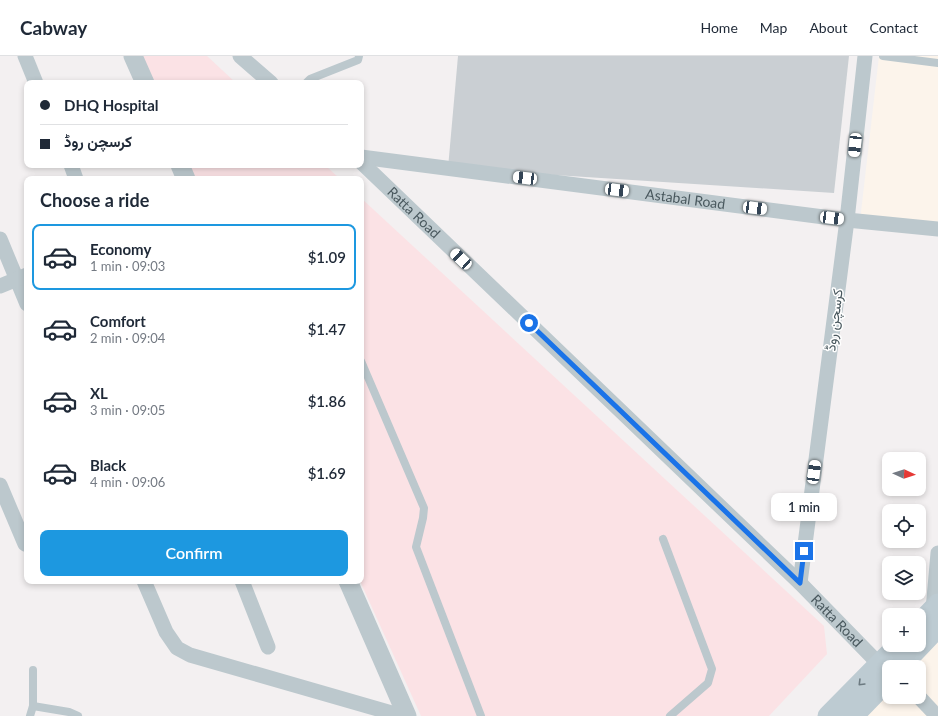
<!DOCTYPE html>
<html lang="en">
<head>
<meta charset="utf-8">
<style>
  body { margin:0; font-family:Lato,Vazirmatn,sans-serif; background:#f6f6f7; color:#1f2937; height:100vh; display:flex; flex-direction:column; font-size:15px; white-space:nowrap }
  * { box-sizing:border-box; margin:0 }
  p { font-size:13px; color:#747a83 }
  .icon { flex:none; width:22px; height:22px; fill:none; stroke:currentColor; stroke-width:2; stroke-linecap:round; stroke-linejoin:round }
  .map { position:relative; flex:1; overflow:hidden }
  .drawer { position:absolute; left:24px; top:120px; width:340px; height:408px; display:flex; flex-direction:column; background:#fff; border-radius:8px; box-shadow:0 2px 6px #0003 }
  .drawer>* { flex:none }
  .banner { position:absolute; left:24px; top:24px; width:340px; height:88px; border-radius:8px; box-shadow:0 2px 6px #0003; display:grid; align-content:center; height:88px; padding:0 16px; background:#fff }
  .needle { width:26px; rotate:93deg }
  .controls { position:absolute; left:882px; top:396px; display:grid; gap:8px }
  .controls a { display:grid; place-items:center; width:44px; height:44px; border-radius:8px; background:#fff; box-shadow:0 2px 6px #0003; font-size:20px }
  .end { position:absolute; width:18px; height:18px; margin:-9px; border:5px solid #1a73e8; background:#fff; box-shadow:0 0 0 2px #fff }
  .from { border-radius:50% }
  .bubble { position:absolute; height:28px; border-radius:8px; background:#fff; box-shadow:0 2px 6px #0003; font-size:13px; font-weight:600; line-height:28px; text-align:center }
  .car { position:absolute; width:12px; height:24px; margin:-12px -6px; border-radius:5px; box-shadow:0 0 3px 1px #0007; background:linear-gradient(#fff 24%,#345 0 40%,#fff 0 76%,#345 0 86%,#fff 0) }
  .banner b { display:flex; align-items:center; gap:14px; height:38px; font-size:15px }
  .banner b+b { border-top:1px solid #e0e1e3 }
  .banner i { width:10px; height:10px; background:#1f2937 }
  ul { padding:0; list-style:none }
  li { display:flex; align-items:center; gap:12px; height:66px; margin:0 8px 6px; padding:0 8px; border:2px solid transparent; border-radius:8px }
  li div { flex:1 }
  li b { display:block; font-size:15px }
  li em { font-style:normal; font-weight:600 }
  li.on { border-color:#1d98e0 }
  li>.icon { width:36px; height:36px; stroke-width:1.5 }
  h2 { padding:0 16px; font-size:18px; line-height:48px }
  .button { display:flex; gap:8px; margin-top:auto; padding:8px 16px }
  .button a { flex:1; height:46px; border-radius:8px; background:#1d98e0; color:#fff; font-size:16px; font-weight:600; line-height:46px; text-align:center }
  header { display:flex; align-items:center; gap:24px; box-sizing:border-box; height:56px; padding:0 20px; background:#fff; border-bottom:1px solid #e0e1e3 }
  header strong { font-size:19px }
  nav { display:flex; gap:22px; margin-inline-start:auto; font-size:14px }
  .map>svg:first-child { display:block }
  .commercial { fill:#fcf4eb }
  .medical { fill:#fbe2e5 }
  .building { fill:#cacfd3 }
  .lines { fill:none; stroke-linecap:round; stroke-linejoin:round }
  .service { stroke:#bcc8cd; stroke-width:8 }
  .minor { stroke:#bcc8cd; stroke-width:15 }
  .tertiary { stroke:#bcc8cd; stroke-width:19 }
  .secondary { stroke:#bdcbd2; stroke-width:21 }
  .oneway { stroke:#6c7a81 }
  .route { stroke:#1a73e8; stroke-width:5 }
  .labels { text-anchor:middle; stroke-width:3; stroke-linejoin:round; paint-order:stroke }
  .street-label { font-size:14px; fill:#49585e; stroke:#fff }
</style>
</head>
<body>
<header>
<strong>Cabway</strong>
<nav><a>Home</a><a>Map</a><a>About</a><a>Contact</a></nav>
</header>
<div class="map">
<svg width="938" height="660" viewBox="0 0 938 660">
  <rect width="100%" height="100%" fill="#f3f0f1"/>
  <g class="commercial">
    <path d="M 879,0 L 938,0 L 938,173 L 860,165 Z"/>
    <path d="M 938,571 L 938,660 L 853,660 L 889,623 L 889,641 L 919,641 L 919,611 L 900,611 Z"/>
  </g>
  <g class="medical">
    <path d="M 143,0 L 207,0 L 236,27 L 154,27 Z"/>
    <path d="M 188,109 L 325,109 L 340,123 L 194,123 Z"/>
    <path d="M 361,142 L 824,570 L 827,598 L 769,660 L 421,660 L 360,525 Z"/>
  </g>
  <path class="building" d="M 458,0 L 849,0 L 834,137 L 448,112 Z"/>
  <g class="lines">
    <g class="service">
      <path d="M 883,0 L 938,7"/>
      <path d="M 306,27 L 310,23 L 358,4 L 359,0"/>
      <path d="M 361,305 L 424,452 L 423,462 L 416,491 L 481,660"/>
      <path d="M 663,483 L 712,613 L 708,627 L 670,660"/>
      <path d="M 33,650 L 69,656 L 78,660"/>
      <path d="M 30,660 L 33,650 L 33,614"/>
    </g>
    <g class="minor">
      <path d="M 25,0 L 36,27"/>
      <path d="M 240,0 L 271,27"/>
      <path id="s1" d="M 361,101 L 847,164 L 938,173"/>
      <path id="s2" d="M 361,106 L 800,527 L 879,608"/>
      <path d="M 71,109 L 76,123"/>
      <path d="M 0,183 L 27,248"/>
      <path d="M 0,230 L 27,219"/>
      <path d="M 0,429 L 25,488 L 27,487"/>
      <path d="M 144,525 L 166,576 L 177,592 L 190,599 L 402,660"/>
      <path d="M 242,525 L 268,591"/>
      <path d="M 800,527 L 847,164 L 865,0"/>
      <path d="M 933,554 L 938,497"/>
      <path d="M 919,641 L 937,660"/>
    </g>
    <g class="tertiary">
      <path d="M 133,0 L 145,27"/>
      <path d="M 180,109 L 186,123"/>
      <path d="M 348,525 L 407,660"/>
    </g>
    <g class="secondary">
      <path d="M 919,568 L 938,548"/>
      <path d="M 900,611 L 938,571"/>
      <path d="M 828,660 L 898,589"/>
      <path d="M 853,660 L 889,623"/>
    </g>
  </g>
  <defs><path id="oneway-chevron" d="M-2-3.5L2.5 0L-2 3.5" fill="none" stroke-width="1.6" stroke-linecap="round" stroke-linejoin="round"/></defs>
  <use class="oneway" href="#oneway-chevron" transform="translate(861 627) rotate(135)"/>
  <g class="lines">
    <path class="route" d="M 529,267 L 800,527 L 804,495"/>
  </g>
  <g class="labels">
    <g class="street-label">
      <text dy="5" stroke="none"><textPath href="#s1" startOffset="327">Astabal Road</textPath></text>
      <text dy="5" stroke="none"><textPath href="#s2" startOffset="73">Ratta Road</textPath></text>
      <text transform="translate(834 264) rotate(-83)" y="5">کرسچن روڈ</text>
      <text dy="5" stroke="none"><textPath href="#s2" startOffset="661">Ratta Road</textPath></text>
    </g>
  </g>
</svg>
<div class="controls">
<a><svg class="needle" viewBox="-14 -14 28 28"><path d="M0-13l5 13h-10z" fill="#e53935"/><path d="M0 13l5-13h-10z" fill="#747a83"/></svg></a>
<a><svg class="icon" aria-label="locate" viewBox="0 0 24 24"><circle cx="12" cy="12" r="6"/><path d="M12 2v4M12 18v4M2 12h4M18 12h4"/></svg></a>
<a><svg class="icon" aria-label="layers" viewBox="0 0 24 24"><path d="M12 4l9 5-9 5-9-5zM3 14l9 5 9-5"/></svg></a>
<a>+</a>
<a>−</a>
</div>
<i class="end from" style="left:529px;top:267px"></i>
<i class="end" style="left:804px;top:495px"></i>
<div class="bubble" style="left:771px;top:437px;width:66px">1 min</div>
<i class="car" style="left:855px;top:89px;rotate:186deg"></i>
<i class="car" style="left:525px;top:122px;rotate:277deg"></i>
<i class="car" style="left:617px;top:134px;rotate:97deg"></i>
<i class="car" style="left:755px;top:152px;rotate:97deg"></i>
<i class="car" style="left:832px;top:162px;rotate:97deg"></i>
<i class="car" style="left:461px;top:203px;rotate:313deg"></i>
<i class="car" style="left:814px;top:416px;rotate:8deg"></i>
<div class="banner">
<b><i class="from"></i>DHQ Hospital</b>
<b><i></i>کرسچن روڈ</b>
</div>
<section class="drawer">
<h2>Choose a ride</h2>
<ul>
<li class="on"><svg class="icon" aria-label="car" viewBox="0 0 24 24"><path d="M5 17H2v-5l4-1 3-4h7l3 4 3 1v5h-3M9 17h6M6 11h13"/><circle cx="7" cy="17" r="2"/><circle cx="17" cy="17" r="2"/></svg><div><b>Economy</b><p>1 min · 09:03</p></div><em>$1.09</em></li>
<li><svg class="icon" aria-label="car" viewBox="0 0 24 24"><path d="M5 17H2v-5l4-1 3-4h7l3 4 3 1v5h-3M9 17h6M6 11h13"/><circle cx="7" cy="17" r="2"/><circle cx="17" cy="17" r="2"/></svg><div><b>Comfort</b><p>2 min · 09:04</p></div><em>$1.47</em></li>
<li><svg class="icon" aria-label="car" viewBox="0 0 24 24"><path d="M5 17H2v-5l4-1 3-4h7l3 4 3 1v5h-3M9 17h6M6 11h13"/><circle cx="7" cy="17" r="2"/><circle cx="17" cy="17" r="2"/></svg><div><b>XL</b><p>3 min · 09:05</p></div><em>$1.86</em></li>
<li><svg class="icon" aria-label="car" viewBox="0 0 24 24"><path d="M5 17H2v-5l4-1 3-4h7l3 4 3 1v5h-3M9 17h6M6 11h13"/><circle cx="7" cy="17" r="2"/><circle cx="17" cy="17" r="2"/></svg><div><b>Black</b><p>4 min · 09:06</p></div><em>$1.69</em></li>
</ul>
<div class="button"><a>Confirm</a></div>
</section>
</div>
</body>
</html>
